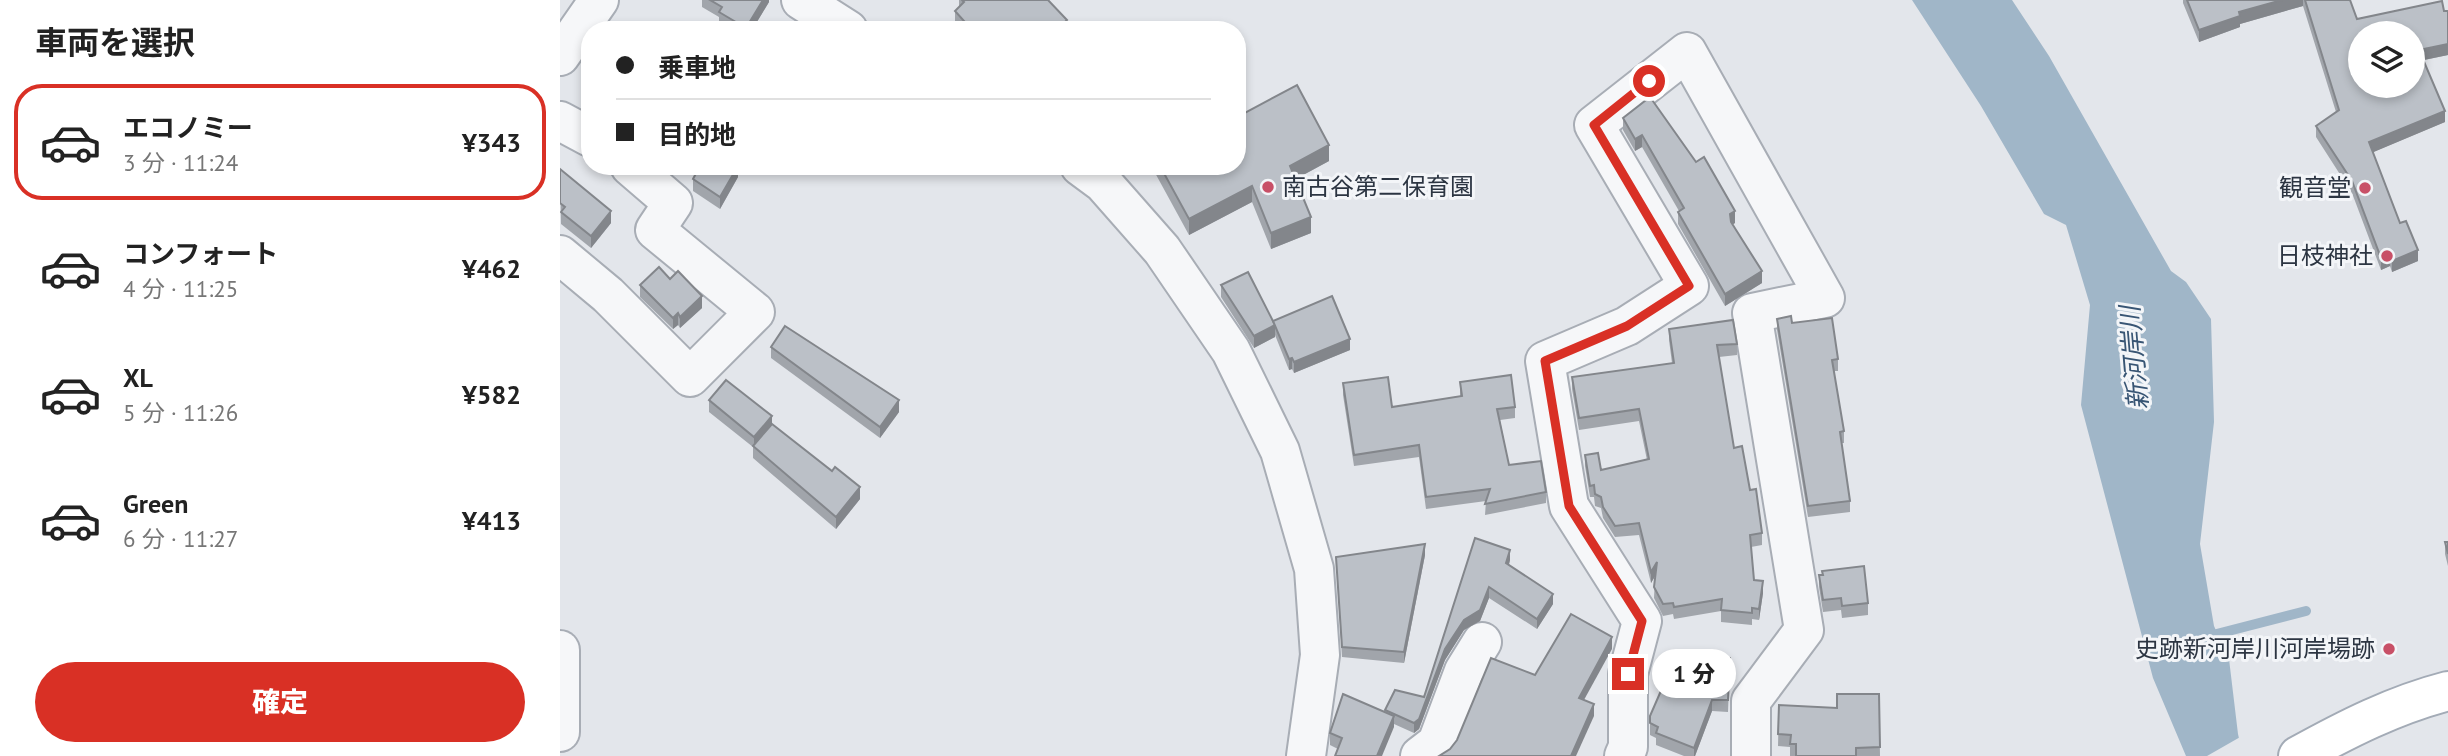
<!DOCTYPE html>
<html lang="ja">
<head>
<meta charset="utf-8">
<style>
  body { margin:0; font-family:"PT Sans","Noto Sans JP",sans-serif; background:#f2f2f2; color:#222; height:100vh; display:flex; flex-direction:column; font-size:26px; white-space:nowrap }
  * { box-sizing:border-box; margin:0 }
  p { font-size:23px; color:#767676 }
  .icon { flex:none; width:38px; height:38px; fill:none; stroke:currentColor; stroke-width:2; stroke-linecap:round; stroke-linejoin:round }
  .map { position:relative; flex:1; overflow:hidden }
  .side { display:flex; flex-direction:column; background:#fff; width:560px }
  .side>* { flex:none }
  .banner { position:absolute; left:21px; top:21px; width:665px; height:154px; border-radius:28px; box-shadow:0 4px 10px #0003; display:grid; align-content:center; height:154px; padding:0 35px; background:#fff }
  .tools { position:absolute; left:1788px; top:21px; display:grid; gap:14px }
  .tools a { display:grid; place-items:center; width:77px; height:77px; border-radius:50%; background:#fff; box-shadow:0 4px 10px #0003; font-size:35px }
  .end { position:absolute; width:32px; height:32px; margin:-16px; border:9px solid #d93025; background:#fff; box-shadow:0 0 0 4px #fff }
  .from { border-radius:50% }
  .bubble { position:absolute; height:49px; border-radius:24px; background:#fff; box-shadow:0 4px 10px #0003; font-size:23px; font-weight:800; line-height:49px; text-align:center }
  .banner b { display:flex; align-items:center; gap:24px; height:66px; font-size:26px }
  .banner b+b { border-top:2px solid #e0e0e0 }
  .banner i { width:18px; height:18px; background:#222 }
  ul { padding:0; list-style:none }
  li { display:flex; align-items:center; gap:21px; height:116px; margin:0 14px 10px; padding:0 21px; border:4px solid transparent; border-radius:28px }
  li div { flex:1 }
  li b { display:block; font-size:26px }
  li em { font-style:normal; font-weight:800 }
  li.current { border-color:#d93025 }
  li>.icon { width:63px; height:63px; stroke-width:1.5 }
  h2 { padding:0 35px; font-size:32px; line-height:84px }
  .primary-button { display:flex; gap:14px; margin-top:auto; padding:14px 35px }
  .primary-button a { flex:1; height:80px; border-radius:42px; background:#d93025; color:#fff; font-size:28px; font-weight:800; line-height:80px; text-align:center }
  main { display:flex; flex:1; min-height:0 }
  .map>svg:first-child { display:block }
  .water { fill:#a0b6c8 }
  .pier { fill:#e3e6eb }
  .lines { fill:none; stroke-linecap:round; stroke-linejoin:round }
  .stream { stroke:#a0b6c8; stroke-width:10 }
  .minor-casing { stroke:#a8adb5; stroke-width:42 }
  .major-casing { stroke:#a3abb6; stroke-width:42 }
  .minor { stroke:#f6f7f9; stroke-width:38 }
  .major { stroke:#fff; stroke-width:38 }
  .wall { fill:#a1a5ab }
  .shaded-wall { fill:#83868b }
  .building { fill:#bbc0c7; stroke:#83868b; stroke-width:2; fill-rule:evenodd }
  .route { stroke:#d93025; stroke-width:9 }
  .poi-dot { fill:#c85067; stroke:#f3f5f8; stroke-width:2.5 }
  .labels { text-anchor:middle; stroke-width:6; stroke-linejoin:round; paint-order:stroke }
  .poi-label { font-size:24px; fill:#2c3542; stroke:#f3f5f8; text-anchor:end }
  .water-label { font-size:26px; font-style:italic; fill:#385574; stroke:#f3f5f8 }
</style>
</head>
<body>
<main>
<section class="side">
<h2>車両を選択</h2>
<ul>
<li class="current"><svg class="icon" aria-label="car" viewBox="0 0 24 24"><path d="M5 17H2v-5l4-1 3-4h7l3 4 3 1v5h-3M9 17h6M6 11h13"/><circle cx="7" cy="17" r="2"/><circle cx="17" cy="17" r="2"/></svg><div><b>エコノミー</b><p>3 分 · 11:24</p></div><em>¥343</em></li>
<li><svg class="icon" aria-label="car" viewBox="0 0 24 24"><path d="M5 17H2v-5l4-1 3-4h7l3 4 3 1v5h-3M9 17h6M6 11h13"/><circle cx="7" cy="17" r="2"/><circle cx="17" cy="17" r="2"/></svg><div><b>コンフォート</b><p>4 分 · 11:25</p></div><em>¥462</em></li>
<li><svg class="icon" aria-label="car" viewBox="0 0 24 24"><path d="M5 17H2v-5l4-1 3-4h7l3 4 3 1v5h-3M9 17h6M6 11h13"/><circle cx="7" cy="17" r="2"/><circle cx="17" cy="17" r="2"/></svg><div><b>XL</b><p>5 分 · 11:26</p></div><em>¥582</em></li>
<li><svg class="icon" aria-label="car" viewBox="0 0 24 24"><path d="M5 17H2v-5l4-1 3-4h7l3 4 3 1v5h-3M9 17h6M6 11h13"/><circle cx="7" cy="17" r="2"/><circle cx="17" cy="17" r="2"/></svg><div><b>Green</b><p>6 分 · 11:27</p></div><em>¥413</em></li>
</ul>
<div class="primary-button"><a>確定</a></div>
</section>
<div class="map">
<svg width="1888" height="756" viewBox="0 0 1888 756">
  <rect width="100%" height="100%" fill="#e3e6eb"/>
  <path class="water" d="M 1352,0 L 1452,0 L 1489,56 L 1611,271 L 1626,282 L 1651,319 L 1654,422 L 1640,544 L 1654,626 L 1669,659 L 1678,734 L 1683,756 L 1626,756 L 1593,678 L 1521,405 L 1530,305 L 1506,225 L 1484,214 L 1421,106 Z"/>
  <path class="pier" d="M 1682,736 L 1687,756 L 1647,756 Z"/>
  <g class="lines">
    <path class="stream" d="M 1645,637 L 1746,611"/>
    <g class="minor-casing">
      <g id="minor">
        <path d="M 241,0 L 288,30"/>
        <path d="M 0,56 L 39,0"/>
        <path d="M 0,121 L 30,137"/>
        <path d="M 520,166 L 543,183 L 602,250 L 671,351 L 720,451 L 754,569 L 760,655 L 746,756"/>
        <path d="M 0,255 L 48,295 L 130,377 L 195,312 L 95,230 L 113,203 L 70,166"/>
        <path d="M 0,650 L 0,732"/>
        <path d="M 860,756 L 877,743 L 904,671 L 922,642"/>
        <path d="M 1064,756 L 1068,747 L 1068,674 L 1082,621 L 1009,506 L 985,361 L 1067,326 L 1129,286 L 1034,125 L 1127,52 L 1265,298 L 1192,313 L 1244,630 L 1191,701 L 1191,756"/>
      </g>
    </g>
    <g class="major-casing">
      <path id="major" d="M 1738,756 C 1787,729 1834,705 1888,691"/>
    </g>
    <use href="#minor" class="minor"/>
    <use href="#major" class="major"/>
  </g>
  <g class="wall">
    <path d="M 142,0 L 209,0 L 209,2 L 192,30 L 169,30 L 159,24 L 159,17 L 142,7 Z"/>
    <path d="M 399,0 L 488,0 L 507,30 L 399,30 L 395,25 L 395,11 L 399,8 Z"/>
    <path d="M 1623,0 L 1790,0 L 1797,19 L 1888,11 L 1888,55 L 1864,60 L 1885,122 L 1813,152 L 1840,223 L 1858,261 L 1832,272 L 1830,266 L 1821,270 L 1792,193 L 1756,137 L 1756,126 L 1776,112 L 1743,6 L 1680,24 L 1680,27 L 1639,42 L 1623,3 Z"/>
    <path d="M 1090,97 L 1175,223 L 1173,224 L 1202,283 L 1165,306 L 1118,224 L 1118,212 L 1119,211 L 1082,147 L 1075,151 L 1063,130 L 1063,118 Z"/>
    <path d="M 769,161 L 736,179 L 751,233 L 711,249 L 692,202 L 629,235 L 594,171 L 594,166 L 677,166 Z"/>
    <path d="M 178,166 L 178,177 L 160,209 L 133,191 L 133,179 Z"/>
    <path d="M 0,169 L 51,223 L 31,248 L 1,224 Z"/>
    <path d="M 110,279 L 142,308 L 120,328 L 118,325 L 113,329 L 80,297 L 80,285 Z"/>
    <path d="M 661,285 L 713,322 L 790,350 L 734,373 L 732,369 L 729,370 L 715,335 L 715,337 L 694,348 L 661,297 Z"/>
    <path d="M 1217,319 L 1232,323 L 1278,359 L 1278,371 L 1274,371 L 1284,431 L 1284,443 L 1281,443 L 1290,501 L 1290,512 L 1248,517 L 1217,330 Z"/>
    <path d="M 1109,329 L 1177,344 L 1177,355 L 1159,357 L 1174,448 L 1190,490 L 1202,533 L 1202,545 L 1191,547 L 1194,580 L 1203,593 L 1199,620 L 1192,619 L 1192,625 L 1161,622 L 1161,611 L 1114,619 L 1113,614 L 1103,616 L 1094,598 L 1095,576 L 1091,583 L 1079,535 L 1055,537 L 1043,518 L 1041,508 L 1035,506 L 1034,497 L 1030,497 L 1025,466 L 1025,455 L 1041,470 L 1087,460 L 1079,421 L 1019,430 L 1012,389 L 1012,377 L 1112,363 L 1109,340 Z"/>
    <path d="M 211,347 L 339,412 L 320,438 L 211,358 Z"/>
    <path d="M 900,382 L 955,407 L 955,418 L 940,420 L 949,465 L 986,492 L 986,503 L 925,515 L 926,501 L 866,509 L 859,457 L 794,466 L 783,395 L 783,383 L 832,407 L 900,396 Z"/>
    <path d="M 149,400 L 212,425 L 300,499 L 276,529 L 193,458 L 193,447 L 149,412 Z"/>
    <path d="M 915,538 L 950,560 L 949,565 L 993,604 L 977,629 L 929,598 L 920,621 L 904,630 L 885,660 L 859,729 L 854,733 L 834,724 L 834,727 L 778,749 L 770,745 L 770,733 L 825,712 L 825,710 L 864,697 Z"/>
    <path d="M 1885,542 L 1888,542 L 1888,566 L 1885,554 Z"/>
    <path d="M 865,555 L 844,663 L 782,657 L 776,557 Z"/>
    <path d="M 1259,575 L 1308,603 L 1308,615 L 1282,618 L 1281,610 L 1263,612 L 1259,587 Z"/>
    <path d="M 1170,658 L 1168,712 L 1152,711 L 1135,756 L 1124,756 L 1096,745 L 1096,738 L 1090,735 L 1090,716 L 1109,673 L 1109,663 L 1136,666 Z"/>
    <path d="M 1319,694 L 1320,756 L 1230,756 L 1230,747 L 1218,746 L 1219,705 L 1277,708 Z"/>
  </g>
  <g class="shaded-wall">
    <path d="M 203,0 L 209,0 L 209,2 L 192,30 L 186,30 L 186,28 Z"/>
    <path d="M 1722,0 L 1743,0 L 1743,6 L 1680,24 L 1680,27 L 1639,42 L 1639,30 L 1679,12 Z"/>
    <path d="M 507,20 L 507,30 L 497,30 Z"/>
    <path d="M 1888,44 L 1888,55 L 1859,61 L 1859,50 Z"/>
    <path d="M 1885,111 L 1885,122 L 1809,154 L 1809,142 Z"/>
    <path d="M 1082,135 L 1082,147 L 1075,151 L 1075,139 Z"/>
    <path d="M 769,145 L 769,161 L 730,182 L 730,166 Z"/>
    <path d="M 178,166 L 178,177 L 160,209 L 160,197 Z"/>
    <path d="M 692,186 L 692,202 L 629,235 L 629,219 Z"/>
    <path d="M 51,211 L 51,223 L 31,248 L 31,236 Z"/>
    <path d="M 1175,211 L 1175,223 L 1170,226 L 1170,214 Z"/>
    <path d="M 751,217 L 751,233 L 711,249 L 711,233 Z"/>
    <path d="M 1858,250 L 1858,261 L 1832,272 L 1832,261 Z"/>
    <path d="M 1830,255 L 1830,266 L 1821,270 L 1821,258 Z"/>
    <path d="M 1202,271 L 1202,283 L 1165,306 L 1165,294 Z"/>
    <path d="M 142,296 L 142,308 L 120,328 L 120,317 Z"/>
    <path d="M 118,313 L 118,325 L 113,329 L 113,318 Z"/>
    <path d="M 715,325 L 715,337 L 694,348 L 694,336 Z"/>
    <path d="M 790,339 L 790,350 L 734,373 L 734,362 Z"/>
    <path d="M 732,358 L 732,369 L 729,370 L 729,359 Z"/>
    <path d="M 339,400 L 339,412 L 320,438 L 320,427 Z"/>
    <path d="M 212,416 L 212,428 L 194,448 L 194,437 Z"/>
    <path d="M 300,487 L 300,499 L 276,529 L 276,517 Z"/>
    <path d="M 865,544 L 865,555 L 844,663 L 844,652 Z"/>
    <path d="M 950,550 L 950,560 L 946,574 L 946,563 Z"/>
    <path d="M 1097,562 L 1097,573 L 1091,583 L 1091,572 Z"/>
    <path d="M 1203,581 L 1203,593 L 1199,620 L 1199,609 Z"/>
    <path d="M 929,587 L 929,598 L 920,621 L 904,630 L 885,660 L 859,729 L 854,733 L 854,723 L 885,649 L 904,620 Z"/>
    <path d="M 993,594 L 993,604 L 977,629 L 977,619 Z"/>
    <path d="M 1052,637 L 1052,649 L 1019,709 L 1019,698 Z"/>
    <path d="M 1152,700 L 1152,711 L 1135,756 L 1134,756 L 1134,748 Z"/>
    <path d="M 1034,704 L 1034,716 L 1016,756 L 1011,756 Z"/>
    <path d="M 834,716 L 834,727 L 822,756 L 817,756 Z"/>
  </g>
  <g class="building">
    <path d="M 150,0 L 203,0 L 186,28 L 159,12 L 162,7 Z"/>
    <path d="M 402,0 L 488,0 L 507,20 L 497,30 L 420,30 L 417,26 L 412,30 L 395,11 L 404,2 Z"/>
    <path d="M 1627,0 L 1722,0 L 1679,12 L 1680,16 L 1639,30 Z"/>
    <path d="M 1745,0 L 1790,0 L 1797,19 L 1882,1 L 1884,11 L 1888,11 L 1888,44 L 1859,50 L 1885,111 L 1809,142 L 1840,223 L 1846,221 L 1858,250 L 1832,261 L 1830,255 L 1821,258 L 1792,181 L 1756,126 L 1779,110 ZM 1801,33 L 1853,33 L 1853,86 L 1801,86 Z"/>
    <path d="M 737,85 L 769,145 L 730,166 L 751,217 L 711,233 L 692,186 L 629,219 L 600,166 L 677,166 L 677,117 Z"/>
    <path d="M 1090,97 L 1136,162 L 1144,157 L 1175,211 L 1170,214 L 1171,222 L 1202,271 L 1165,294 L 1118,212 L 1124,208 L 1082,135 L 1075,139 L 1063,118 Z"/>
    <path d="M 140,166 L 178,166 L 160,197 L 133,179 Z"/>
    <path d="M 0,169 L 51,211 L 31,236 L 1,212 L 5,207 L 0,203 Z"/>
    <path d="M 99,267 L 110,279 L 118,271 L 142,296 L 120,317 L 118,313 L 113,318 L 80,285 Z"/>
    <path d="M 688,272 L 715,325 L 694,336 L 661,285 Z"/>
    <path d="M 772,296 L 790,339 L 734,362 L 732,358 L 729,359 L 713,321 Z"/>
    <path d="M 1231,316 L 1232,323 L 1272,318 L 1278,359 L 1272,360 L 1284,431 L 1280,432 L 1290,501 L 1248,506 L 1217,319 Z"/>
    <path d="M 1173,320 L 1177,344 L 1157,345 L 1174,448 L 1182,446 L 1190,490 L 1196,489 L 1202,533 L 1190,535 L 1194,580 L 1203,581 L 1199,609 L 1192,608 L 1192,613 L 1161,610 L 1162,599 L 1114,607 L 1113,603 L 1103,604 L 1094,587 L 1097,562 L 1091,572 L 1079,523 L 1055,526 L 1043,507 L 1041,497 L 1035,494 L 1034,485 L 1030,486 L 1025,455 L 1038,453 L 1041,470 L 1089,459 L 1079,409 L 1019,418 L 1012,377 L 1114,363 L 1109,329 Z"/>
    <path d="M 225,326 L 339,400 L 320,427 L 211,347 Z"/>
    <path d="M 951,375 L 955,407 L 937,409 L 949,465 L 981,461 L 986,492 L 925,504 L 930,489 L 866,497 L 859,445 L 794,455 L 783,383 L 828,377 L 832,407 L 902,396 L 900,382 Z"/>
    <path d="M 166,380 L 212,416 L 194,437 L 149,400 Z"/>
    <path d="M 212,424 L 272,471 L 275,467 L 300,487 L 276,517 L 193,446 Z"/>
    <path d="M 915,538 L 950,550 L 946,563 L 993,594 L 977,619 L 929,587 L 920,610 L 904,620 L 885,649 L 859,719 L 854,723 L 825,710 L 835,690 L 864,697 Z"/>
    <path d="M 1885,542 L 1888,542 L 1888,554 Z"/>
    <path d="M 865,544 L 844,652 L 782,647 L 776,557 Z"/>
    <path d="M 1304,566 L 1308,603 L 1282,606 L 1281,598 L 1263,600 L 1259,575 L 1263,575 L 1262,571 Z"/>
    <path d="M 1011,614 L 1052,637 L 1019,698 L 1034,704 L 1011,756 L 879,756 L 890,749 L 897,740 L 931,658 L 975,675 Z"/>
    <path d="M 1136,656 L 1170,658 L 1168,700 L 1152,700 L 1134,748 L 1096,733 L 1098,727 L 1090,723 L 1090,716 L 1110,670 L 1109,663 L 1136,666 Z"/>
    <path d="M 783,694 L 834,716 L 817,756 L 775,756 L 782,738 L 770,733 Z"/>
    <path d="M 1277,694 L 1319,694 L 1320,747 L 1296,748 L 1296,756 L 1236,756 L 1236,744 L 1230,744 L 1231,735 L 1218,734 L 1219,705 L 1277,708 Z"/>
  </g>
  <g class="lines">
    <path class="route" d="M 1068,674 L 1082,621 L 1009,506 L 985,361 L 1067,326 L 1129,286 L 1034,125 L 1089,81"/>
  </g>
  <g class="poi-dot">
    <circle cx="708" cy="187" r="7"/>
    <circle cx="1805" cy="188" r="7"/>
    <circle cx="1827" cy="256" r="7"/>
    <circle cx="1829" cy="649" r="7"/>
  </g>
  <g class="labels">
    <g class="poi-label">
      <text x="722" y="195" text-anchor="start">南古谷第二保育園</text>
      <text x="1791" y="196">観音堂</text>
      <text x="1813" y="264">日枝神社</text>
      <text x="1815" y="657">史跡新河岸川河岸場跡</text>
    </g>
    <g class="water-label">
      <text transform="translate(1574 358) rotate(-95)" y="9">新河岸川</text>
    </g>
  </g>
</svg>
<div class="tools">
<a><svg class="icon" aria-label="layers" viewBox="0 0 24 24"><path d="M12 4l9 5-9 5-9-5zM3 14l9 5 9-5"/></svg></a>
</div>
<i class="end from" style="left:1089px;top:81px"></i>
<i class="end" style="left:1068px;top:674px"></i>
<div class="bubble" style="left:1092px;top:649px;width:84px">1 分</div>
<div class="banner">
<b><i class="from"></i>乗車地</b>
<b><i></i>目的地</b>
</div>
</div>
</main>
</body>
</html>
